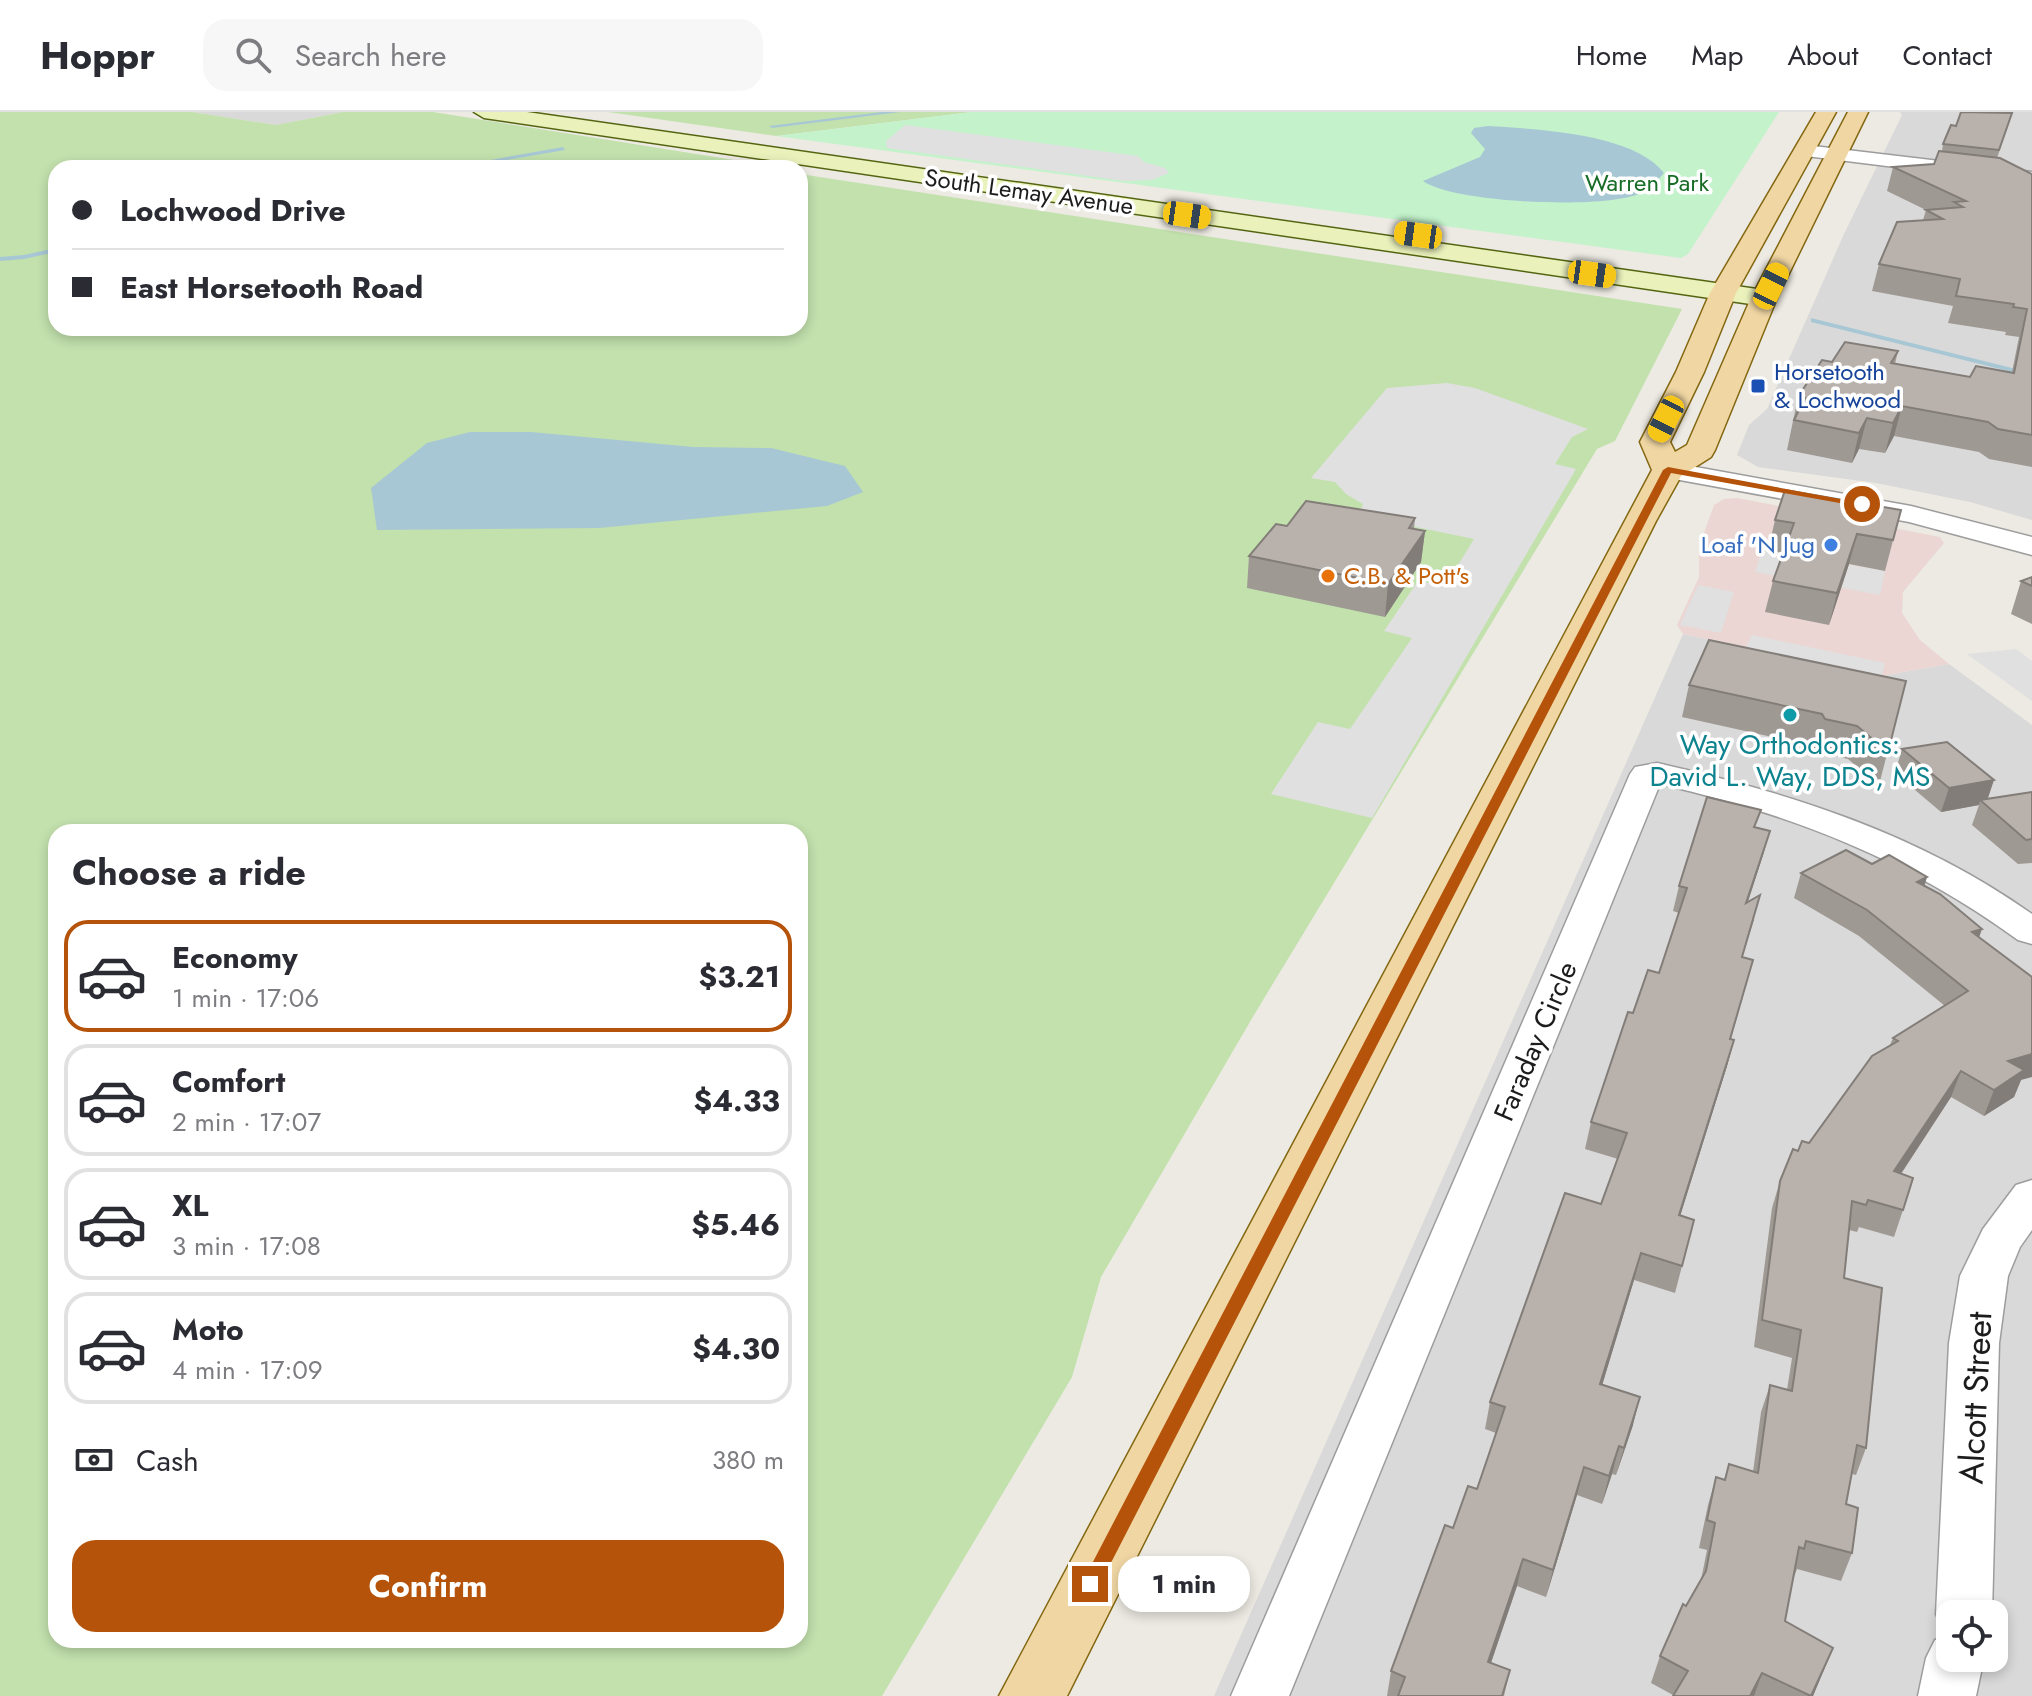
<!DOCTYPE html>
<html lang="en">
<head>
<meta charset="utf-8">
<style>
  body { margin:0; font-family:Jost,sans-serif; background:#f7f7f7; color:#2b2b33; height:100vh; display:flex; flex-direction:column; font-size:30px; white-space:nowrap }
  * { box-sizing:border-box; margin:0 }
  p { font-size:26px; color:#7c7c81 }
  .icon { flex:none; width:44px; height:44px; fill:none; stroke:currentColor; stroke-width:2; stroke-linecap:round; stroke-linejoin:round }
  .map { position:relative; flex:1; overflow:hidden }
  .sheet { position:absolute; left:48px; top:712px; width:760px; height:824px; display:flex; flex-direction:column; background:#fff; border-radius:24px; box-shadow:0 4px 12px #0003 }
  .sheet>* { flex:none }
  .guide { position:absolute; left:48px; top:48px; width:760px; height:176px; border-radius:24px; box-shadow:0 4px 12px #0003; display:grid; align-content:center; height:176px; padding:0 24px; background:#fff }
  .tools { position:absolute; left:1936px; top:1488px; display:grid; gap:16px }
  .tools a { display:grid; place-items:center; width:72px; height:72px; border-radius:16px; background:#fff; box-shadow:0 4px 12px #0003; font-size:40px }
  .end { position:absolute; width:36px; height:36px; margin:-18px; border:10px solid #b45309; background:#fff; box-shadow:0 0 0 4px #fff }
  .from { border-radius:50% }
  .bubble { position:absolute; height:56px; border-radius:24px; background:#fff; box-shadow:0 4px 12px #0003; font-size:26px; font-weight:700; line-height:56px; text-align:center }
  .car { position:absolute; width:24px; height:48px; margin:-24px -12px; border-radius:10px; box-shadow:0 0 6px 2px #0007; background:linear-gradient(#f5c518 24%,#345 0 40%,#f5c518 0 76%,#345 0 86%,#f5c518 0) }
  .guide b { display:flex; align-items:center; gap:28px; height:76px; font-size:30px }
  .guide b+b { border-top:2px solid #e1e1e2 }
  .guide i { width:20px; height:20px; background:#2b2b33 }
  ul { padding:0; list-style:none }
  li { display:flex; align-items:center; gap:24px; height:112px; margin:0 16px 12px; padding:0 8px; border:4px solid #e1e1e2; border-radius:24px }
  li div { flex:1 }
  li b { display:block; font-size:30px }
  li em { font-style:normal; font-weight:700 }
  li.on { border-color:#b45309 }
  li>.icon { width:72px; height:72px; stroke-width:1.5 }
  h2 { padding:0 24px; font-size:36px; line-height:96px }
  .pay { display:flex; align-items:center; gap:20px; height:88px; padding:0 24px; font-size:30px }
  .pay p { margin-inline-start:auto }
  .cta { display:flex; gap:16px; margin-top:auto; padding:16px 24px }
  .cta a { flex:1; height:92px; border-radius:24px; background:#b45309; color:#fff; font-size:32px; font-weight:700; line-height:92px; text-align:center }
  header { display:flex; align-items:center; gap:48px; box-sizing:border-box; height:112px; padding:0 40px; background:#fff; border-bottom:2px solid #e1e1e2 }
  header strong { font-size:38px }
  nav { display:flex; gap:44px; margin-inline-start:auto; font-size:28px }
  .search { width:560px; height:72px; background:#f7f7f7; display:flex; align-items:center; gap:20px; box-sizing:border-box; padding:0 28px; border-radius:24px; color:#7c7c81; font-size:30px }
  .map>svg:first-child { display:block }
  .residential { fill:#dad9d9; fill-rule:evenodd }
  .commercial { fill:#ebd6d3 }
  .grass { fill:#c2e1ad; fill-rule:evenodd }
  .park { fill:#c3f2cb }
  .parking { fill:#e0e0e0 }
  .water { fill:#a7c7d5 }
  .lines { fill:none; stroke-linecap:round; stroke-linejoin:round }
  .stream { fill:#a7c7d5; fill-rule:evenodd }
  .minor-casing { stroke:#9d9d9d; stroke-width:3 }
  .secondary-casing { stroke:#546511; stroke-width:3 }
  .primary-casing { stroke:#836711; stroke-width:3 }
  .minor { fill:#fff; fill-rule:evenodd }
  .secondary { fill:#eaf1bb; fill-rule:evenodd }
  .primary { fill:#f0d6a3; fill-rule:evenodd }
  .wall { fill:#9f9994 }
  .shaded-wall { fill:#827d78 }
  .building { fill:#b9b2ac; stroke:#827d78; stroke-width:2 }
  .route { fill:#b45309 }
  .transit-dot { fill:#1a4fb4; stroke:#fff; stroke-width:3 }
  .shop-dot { fill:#3f7fe0; stroke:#fff; stroke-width:3 }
  .food-dot { fill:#e8710a; stroke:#fff; stroke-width:3 }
  .culture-dot { fill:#0f9aa8; stroke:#fff; stroke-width:3 }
  .labels { text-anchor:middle; stroke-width:7; stroke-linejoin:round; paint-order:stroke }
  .far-park-label { font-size:24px; fill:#176c26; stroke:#fff }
  .far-street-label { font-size:24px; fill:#1c1c1c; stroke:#fff }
  .far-transit-label { font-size:24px; fill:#164399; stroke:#fff; text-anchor:start }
  .far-shop-label { font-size:24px; fill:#366cbe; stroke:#fff; text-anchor:end }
  .far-food-label { font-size:24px; fill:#c56008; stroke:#fff; text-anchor:start }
  .culture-label { font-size:28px; fill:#0d838f; stroke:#fff }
  .street-label { font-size:28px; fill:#1c1c1c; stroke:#fff }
  .near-street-label { font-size:34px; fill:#1c1c1c; stroke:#fff }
</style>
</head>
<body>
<header>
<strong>Hoppr</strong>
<div class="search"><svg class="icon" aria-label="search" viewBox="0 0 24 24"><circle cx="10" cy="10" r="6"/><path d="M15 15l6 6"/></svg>Search here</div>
<nav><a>Home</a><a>Map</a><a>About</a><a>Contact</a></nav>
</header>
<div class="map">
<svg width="2032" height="1584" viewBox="0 0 2032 1584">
  <rect width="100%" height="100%" fill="#eceae2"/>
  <g class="residential">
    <path d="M 192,0 L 343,0 L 276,13 Z"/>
    <path d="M 1900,0 L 2032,0 L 2032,408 L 1970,390 L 1876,371 L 1758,355 L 1737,343 L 1749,313 L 1767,297 L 1844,122 L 1902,3 Z"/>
    <path d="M 1683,522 L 1881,564 L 1949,552 L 2032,613 L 2032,1584 L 1214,1584 ZM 1950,1502 L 1994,1502 L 1994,1546 L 1950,1546 Z"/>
  </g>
  <path class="commercial" d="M 1737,386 L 1940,425 L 1944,431 L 1903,480 L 1902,501 L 1920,528 L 1949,552 L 1881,564 L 1683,522 L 1677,513 L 1699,465 L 1699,435 L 1714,393 L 1724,387 Z"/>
  <g class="grass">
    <path d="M 0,0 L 192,0 L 276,13 L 343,0 L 433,0 L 785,56 L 56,56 L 56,216 L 800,216 L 800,62 L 1682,197 L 1615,329 L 1597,337 L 1254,903 L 1101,1165 L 1072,1265 L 882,1584 L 0,1584 ZM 56,720 L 800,720 L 800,1528 L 56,1528 Z"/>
    <path d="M 608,0 L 972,0 L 776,24 Z"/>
  </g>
  <path class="park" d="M 972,0 L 1779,0 L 1688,142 L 1681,146 L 776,24 Z"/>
  <g class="parking">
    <path d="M 905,13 L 1138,44 L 1144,50 L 1165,56 L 1169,61 L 1152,68 L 1124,69 L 887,36 L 886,29 Z"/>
    <path d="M 1447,271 L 1475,276 L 1588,317 L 1572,325 L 1555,352 L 1576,357 L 1372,706 L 1271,682 L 1318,610 L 1350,617 L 1412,526 L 1384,519 L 1418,469 L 1445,474 L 1474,427 L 1358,403 L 1363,392 L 1346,382 L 1335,370 L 1311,366 L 1387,276 Z"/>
    <path d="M 1762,437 L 1885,459 L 1880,483 L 1755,460 Z"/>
    <path d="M 1698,473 L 1734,480 L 1721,521 L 1680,513 Z"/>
    <path d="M 1752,523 L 1885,551 L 1874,596 L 1744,539 Z"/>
    <path d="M 2016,537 L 2032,549 L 2032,589 L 1967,542 Z"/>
  </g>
  <g class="water">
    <path d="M 1488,14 C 1535,17 1634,21 1664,61 C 1657,69 1650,76 1641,81 C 1606,98 1453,91 1423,69 L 1480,45 L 1485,37 L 1471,21 L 1474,16 Z"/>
    <path d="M 470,320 L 531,320 L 693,335 L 771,336 L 845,354 L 863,380 L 827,394 L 599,416 L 377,418 L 371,376 L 427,331 Z"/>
  </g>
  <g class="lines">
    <g class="stream">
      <path d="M 882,0 L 900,0 L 772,16 L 769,14 Z"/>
      <path d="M 563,35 L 565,38 L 460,56 L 446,56 Z"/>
      <path d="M 56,136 L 56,140 L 24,147 L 0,149 L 0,145 L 24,143 Z"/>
      <path d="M 1811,206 L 2032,261 L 2032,265 L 1811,210 Z"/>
    </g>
    <g class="minor-casing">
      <g id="minor">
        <path d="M 1805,33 L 2032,60 L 2032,72 L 1798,43 L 1796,39 L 1798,35 Z"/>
        <path d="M 1668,350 L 1911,394 L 2032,425 L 2032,443 L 1909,410 L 1658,364 L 1654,358 L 1658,352 Z"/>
        <path d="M 1657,651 C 1791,681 1919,722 2032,802 L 2032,832 L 2018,828 C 1907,747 1794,703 1660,672 L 1289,1584 L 1231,1584 L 1630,662 L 1635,655 Z"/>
        <path d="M 2032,1068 L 2032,1118 L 2020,1135 L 2008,1164 L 1999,1231 L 1992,1502 L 1950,1502 L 1950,1521 L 1944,1519 L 1936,1502 L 1949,1231 L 1960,1164 L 1983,1117 L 2016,1073 Z"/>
        <path d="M 1950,1523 L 1950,1546 L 1984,1546 L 1976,1584 L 1918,1584 L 1926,1546 L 1935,1528 Z"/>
      </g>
    </g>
    <g class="secondary-casing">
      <path id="secondary" d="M 474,0 L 527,0 L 1764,178 L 1773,180 L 1777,186 L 1773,192 L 1764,194 L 484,6 Z"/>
    </g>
    <g class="primary-casing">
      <path id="primary" d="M 1816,0 L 1836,0 L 1736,181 L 1704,260 L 1670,330 L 1675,340 L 1687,333 L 1751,186 L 1848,0 L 1868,0 L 1777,186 L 1715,338 L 1711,345 L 1681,364 L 1656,409 L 1067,1584 L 999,1584 L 1652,358 L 1640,330 L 1676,260 L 1710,181 Z"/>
    </g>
    <use href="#minor" class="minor"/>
    <use href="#secondary" class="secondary"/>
    <use href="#primary" class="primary"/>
  </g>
  <g class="wall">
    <path d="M 2008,14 L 1997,46 L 2032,62 L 2032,355 L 1989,347 L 1979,340 L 1894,324 L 1885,341 L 1859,337 L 1852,351 L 1787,338 L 1798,285 L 1832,250 L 1898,239 L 1895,252 L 1970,265 L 2012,260 L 2019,225 L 2005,223 L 2006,220 L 1948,211 L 1953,194 L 1872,179 L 1879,152 L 1923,108 L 1926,98 L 1887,79 L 1893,55 L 1934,52 L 1942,39 L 1943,32 Z"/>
    <path d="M 1901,398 L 1885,459 L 1849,452 L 1829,513 L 1765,500 L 1773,469 L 1783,441 L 1768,438 L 1775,408 Z"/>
    <path d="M 1415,406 L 1414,417 L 1425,419 L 1421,450 L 1385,505 L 1247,476 L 1249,444 L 1287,414 Z"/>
    <path d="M 2032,465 L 2032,512 L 2011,502 L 2021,469 Z"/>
    <path d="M 1906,569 L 1879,673 L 1848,647 L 1816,639 L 1813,634 L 1682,605 L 1689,573 Z"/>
    <path d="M 1902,637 L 1987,687 L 2032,680 L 2032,751 L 2018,752 L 1972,713 L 1979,693 L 1941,700 L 1895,661 Z"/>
    <path d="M 1756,716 L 1770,719 L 1763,743 L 1748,790 L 1754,808 L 1742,845 L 1753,848 L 1731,927 L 1734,928 L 1727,954 L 1680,1104 L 1694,1108 L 1675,1181 L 1634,1168 L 1602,1273 L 1633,1313 L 1616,1363 L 1612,1362 L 1602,1392 L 1577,1383 L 1546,1485 L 1517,1474 L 1491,1551 L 1510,1558 L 1504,1584 L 1387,1584 L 1391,1559 L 1453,1416 L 1477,1377 L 1496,1321 L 1485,1317 L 1490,1290 L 1601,1092 L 1618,1047 L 1585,1037 L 1591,1010 L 1633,901 L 1659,861 L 1679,801 L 1673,799 L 1679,774 Z"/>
    <path d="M 1872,752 L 1925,774 L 1979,825 L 2021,968 L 2014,985 L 1984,1004 L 1951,985 L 1901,1062 L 1903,1098 L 1894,1125 L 1859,1115 L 1857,1120 L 1849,1118 L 1844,1166 L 1866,1336 L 1856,1363 L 1852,1362 L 1846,1392 L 1852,1441 L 1841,1469 L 1797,1457 L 1794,1465 L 1785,1509 L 1833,1536 L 1813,1584 L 1673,1584 L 1673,1583 L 1651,1571 L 1660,1544 L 1701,1468 L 1707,1438 L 1699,1436 L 1708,1393 L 1716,1365 L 1724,1368 L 1729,1352 L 1753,1360 L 1761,1300 L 1770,1273 L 1787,1278 L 1792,1246 L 1754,1235 L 1772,1096 L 1780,1069 L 1798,1039 L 1809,1031 L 1890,933 L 1893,926 L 1945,894 L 1859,824 L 1794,786 L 1801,761 Z"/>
  </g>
  <g class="shaded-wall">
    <path d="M 1902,294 L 1894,324 L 1885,341 L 1893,311 Z"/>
    <path d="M 1867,306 L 1859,337 L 1852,351 L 1859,321 Z"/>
    <path d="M 1425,419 L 1421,450 L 1385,505 L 1388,472 Z"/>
    <path d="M 1857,422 L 1849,452 L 1829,513 L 1837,481 Z"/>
    <path d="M 1994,668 L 1986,692 L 1980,688 L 1979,693 L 1941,700 L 1949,676 Z"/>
    <path d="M 1770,719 L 1763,743 L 1739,816 L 1746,791 Z"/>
    <path d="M 1927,765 L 1920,790 L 1917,770 Z"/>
    <path d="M 1982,817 L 1973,843 L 1972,820 Z"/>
    <path d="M 1734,928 L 1727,954 L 1672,1130 L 1679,1103 Z"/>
    <path d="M 2032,942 L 2032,965 L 2021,968 L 2014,985 L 1984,1004 L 1994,978 L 2008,949 Z"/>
    <path d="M 1961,959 L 1951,985 L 1885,1086 L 1894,1059 Z"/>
    <path d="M 1641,1141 L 1634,1168 L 1594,1300 L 1600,1272 Z"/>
    <path d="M 1640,1285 L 1633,1313 L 1616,1363 L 1624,1336 Z"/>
    <path d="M 1619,1334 L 1612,1362 L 1602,1392 L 1609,1364 Z"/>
    <path d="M 1584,1355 L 1577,1383 L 1546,1485 L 1553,1458 Z"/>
    <path d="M 1523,1447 L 1517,1474 L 1482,1577 L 1488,1550 Z"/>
    <path d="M 1833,1536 L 1813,1584 L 1811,1584 Z"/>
    <path d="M 1762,1561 L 1754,1584 L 1750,1584 Z"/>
  </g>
  <g class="building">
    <path d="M 1961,0 L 2012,1 L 1999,38 L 1943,32 L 1951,13 L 1956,14 Z"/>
    <path d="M 1939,39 L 2000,46 L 2032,62 L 2032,323 L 1998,317 L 1988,310 L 1902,294 L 1893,311 L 1867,306 L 1859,321 L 1794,308 L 1805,286 L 1798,285 L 1822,248 L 1832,250 L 1845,230 L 1898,239 L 1891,251 L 1970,265 L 1976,254 L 2014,261 L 2027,197 L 2013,195 L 2014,192 L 1956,184 L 1960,167 L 1879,152 L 1897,110 L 1943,107 L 1926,98 L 1963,95 L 1954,90 L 1966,89 L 1893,55 L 1934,52 Z"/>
    <path d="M 1785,378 L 1901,398 L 1893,428 L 1857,422 L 1837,481 L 1773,469 L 1794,411 L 1775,408 Z"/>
    <path d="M 1306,389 L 1415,406 L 1409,416 L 1425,419 L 1388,472 L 1249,444 L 1276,412 L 1287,414 Z"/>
    <path d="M 2032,465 L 2032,474 L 2021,469 Z"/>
    <path d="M 1709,528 L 1906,569 L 1888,640 L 1857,614 L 1825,607 L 1822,602 L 1689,573 Z"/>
    <path d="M 1947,630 L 1994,668 L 1949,676 L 1902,637 Z"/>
    <path d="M 2032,680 L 2032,727 L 2026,728 L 1980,688 Z"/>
    <path d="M 1707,685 L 1761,698 L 1754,715 L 1770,719 L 1746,791 L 1760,783 L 1742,845 L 1753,848 L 1730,927 L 1734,928 L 1679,1103 L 1694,1108 L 1682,1154 L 1641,1141 L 1600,1272 L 1640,1285 L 1624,1336 L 1619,1334 L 1609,1364 L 1584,1355 L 1553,1458 L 1523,1447 L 1488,1550 L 1510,1558 L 1502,1584 L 1398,1584 L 1405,1565 L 1391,1559 L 1445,1413 L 1453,1416 L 1468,1374 L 1477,1377 L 1505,1295 L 1490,1290 L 1565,1081 L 1601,1092 L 1627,1021 L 1591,1010 L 1628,900 L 1633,901 L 1648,858 L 1659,861 L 1687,776 L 1679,774 Z"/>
    <path d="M 1846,738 L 1872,752 L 1889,743 L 1927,765 L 1917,770 L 1940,782 L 1982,817 L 1972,820 L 2032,865 L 2032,942 L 2008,949 L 2024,958 L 1994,978 L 1961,959 L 1894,1059 L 1913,1066 L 1903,1098 L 1868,1088 L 1866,1093 L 1852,1089 L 1844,1166 L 1882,1176 L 1866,1336 L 1857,1333 L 1846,1392 L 1858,1396 L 1852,1441 L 1806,1429 L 1804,1437 L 1799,1435 L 1785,1509 L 1833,1536 L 1811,1584 L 1762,1561 L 1750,1584 L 1673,1584 L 1688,1559 L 1660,1544 L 1683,1492 L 1686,1494 L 1706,1459 L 1715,1411 L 1707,1408 L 1716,1365 L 1725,1368 L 1729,1352 L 1758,1361 L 1770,1273 L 1792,1279 L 1801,1218 L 1762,1208 L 1780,1069 L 1793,1037 L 1798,1039 L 1802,1029 L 1809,1031 L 1872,944 L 1898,929 L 1893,926 L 1968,879 L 1867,798 L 1801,761 Z"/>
  </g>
  <path class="route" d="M 1668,355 L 1867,392 L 1862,395 L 1671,361 L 1097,1478 L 1084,1478 L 1081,1472 L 1084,1467 L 1663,358 Z"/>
  <rect class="transit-dot" x="1750" y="266" width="16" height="16" rx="4"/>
  <circle class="shop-dot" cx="1831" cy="433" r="8"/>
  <circle class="food-dot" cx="1328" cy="464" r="8"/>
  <circle class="culture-dot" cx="1790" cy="603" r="8"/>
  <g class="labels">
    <g class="far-park-label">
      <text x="1647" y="79">Warren Park</text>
    </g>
    <g class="far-street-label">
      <text transform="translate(1029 80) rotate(8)" y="8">South Lemay Avenue</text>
    </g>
    <g class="far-transit-label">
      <text x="1774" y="268">Horsetooth<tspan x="1774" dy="28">&amp; Lochwood</tspan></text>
    </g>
    <g class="far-shop-label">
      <text x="1815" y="441">Loaf 'N Jug</text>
    </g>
    <g class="far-food-label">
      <text x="1344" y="472">C.B. &amp; Pott's</text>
    </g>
    <g class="culture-label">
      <text x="1790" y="642">Way Orthodontics:<tspan x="1790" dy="32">David L. Way, DDS, MS</tspan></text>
    </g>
    <g class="street-label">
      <text transform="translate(1535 929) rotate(-67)" y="10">Faraday Circle</text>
    </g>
    <g class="near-street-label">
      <text transform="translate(1975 1286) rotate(-87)" y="12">Alcott Street</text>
    </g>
  </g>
</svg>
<div class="tools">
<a><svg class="icon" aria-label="locate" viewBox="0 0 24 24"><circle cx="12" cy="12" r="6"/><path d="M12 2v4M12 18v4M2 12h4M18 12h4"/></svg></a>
</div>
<i class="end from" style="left:1862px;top:392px"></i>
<i class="end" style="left:1090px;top:1472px"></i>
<div class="bubble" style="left:1118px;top:1444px;width:132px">1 min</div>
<i class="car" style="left:1187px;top:103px;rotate:98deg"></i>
<i class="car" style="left:1418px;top:123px;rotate:278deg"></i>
<i class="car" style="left:1592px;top:162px;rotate:98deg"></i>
<i class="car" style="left:1771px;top:174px;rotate:26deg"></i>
<i class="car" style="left:1666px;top:307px;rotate:207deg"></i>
<div class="guide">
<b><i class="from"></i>Lochwood Drive</b>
<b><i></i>East Horsetooth Road</b>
</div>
<section class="sheet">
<h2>Choose a ride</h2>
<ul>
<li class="on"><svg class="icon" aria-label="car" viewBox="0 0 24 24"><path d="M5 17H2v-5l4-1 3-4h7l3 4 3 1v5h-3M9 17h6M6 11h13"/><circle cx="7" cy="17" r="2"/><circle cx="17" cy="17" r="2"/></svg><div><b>Economy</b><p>1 min · 17:06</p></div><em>$3.21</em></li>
<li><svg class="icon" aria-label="car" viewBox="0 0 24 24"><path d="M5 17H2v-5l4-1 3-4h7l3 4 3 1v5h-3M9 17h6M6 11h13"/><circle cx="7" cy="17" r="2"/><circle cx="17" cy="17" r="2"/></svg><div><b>Comfort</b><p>2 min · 17:07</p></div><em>$4.33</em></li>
<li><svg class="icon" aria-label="car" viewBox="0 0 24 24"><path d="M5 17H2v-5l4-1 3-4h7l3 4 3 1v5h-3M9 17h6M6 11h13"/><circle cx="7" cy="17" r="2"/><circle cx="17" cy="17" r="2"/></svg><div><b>XL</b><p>3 min · 17:08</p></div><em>$5.46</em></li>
<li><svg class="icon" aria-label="car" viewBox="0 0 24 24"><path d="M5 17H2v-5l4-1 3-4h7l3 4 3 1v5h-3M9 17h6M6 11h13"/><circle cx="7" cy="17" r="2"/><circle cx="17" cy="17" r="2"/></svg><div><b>Moto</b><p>4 min · 17:09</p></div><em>$4.30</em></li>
</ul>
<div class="pay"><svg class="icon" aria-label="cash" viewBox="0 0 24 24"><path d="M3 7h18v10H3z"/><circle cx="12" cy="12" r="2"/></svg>Cash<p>380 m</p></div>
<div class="cta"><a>Confirm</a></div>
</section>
</div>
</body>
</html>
